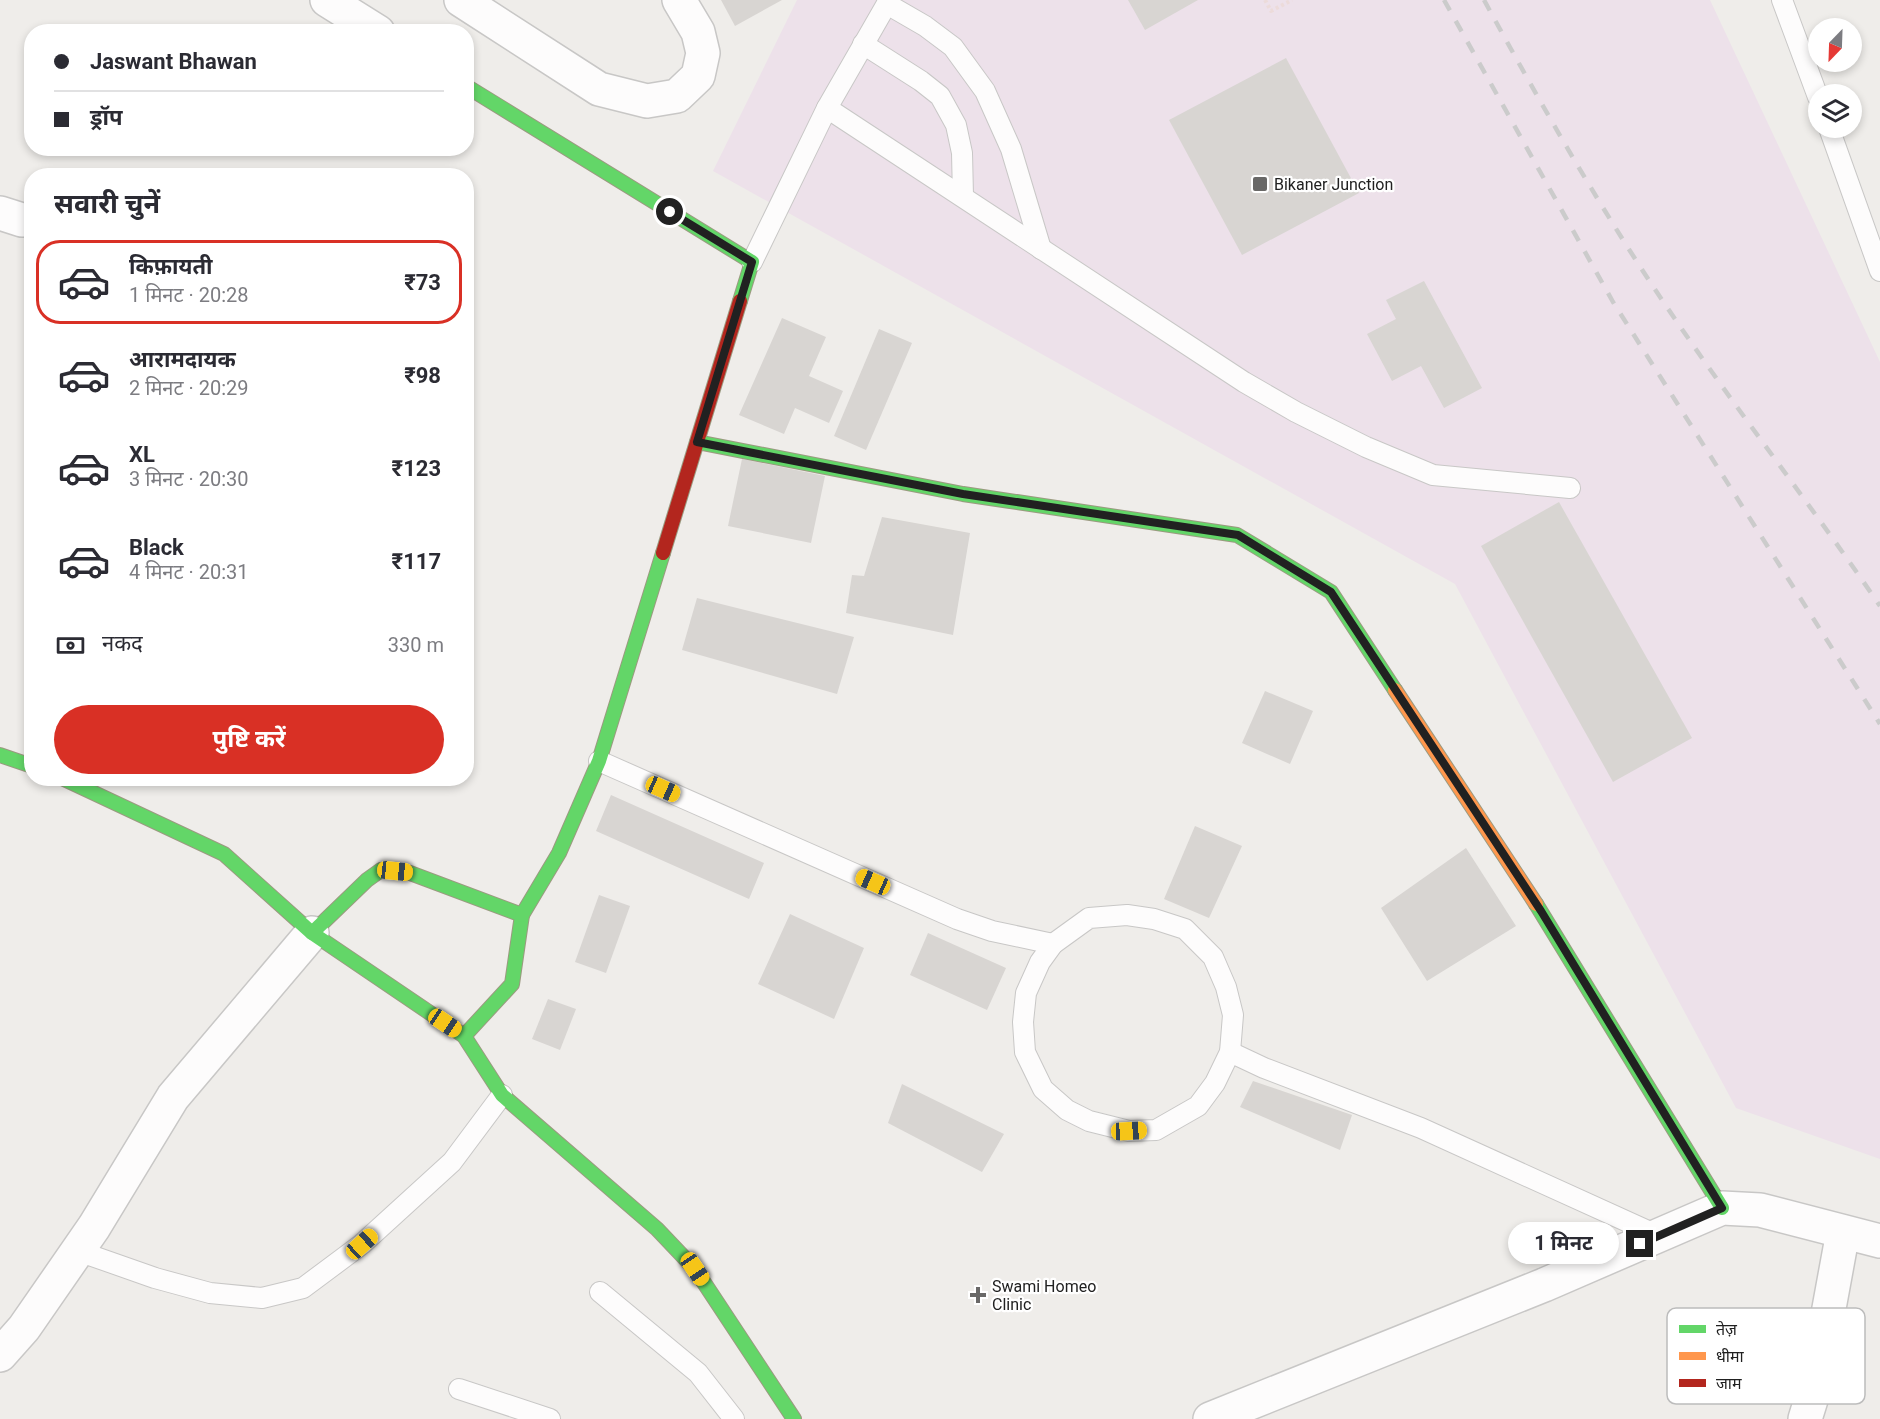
<!DOCTYPE html>
<html lang="hi">
<head>
<meta charset="utf-8">
<style>
  body { margin:0; font-family:Roboto,"Noto Sans Devanagari",sans-serif; background:#f7f7f7; color:#2b2b33; height:100vh; display:flex; flex-direction:column; font-size:22px; white-space:nowrap }
  * { box-sizing:border-box; margin:0 }
  p { font-size:20px; color:#7c7c81 }
  .icon { flex:none; width:33px; height:33px; fill:none; stroke:currentColor; stroke-width:2; stroke-linecap:round; stroke-linejoin:round }
  .map { position:relative; flex:1; overflow:hidden }
  .panel { position:absolute; left:24px; top:168px; width:450px; height:618px; display:flex; flex-direction:column; background:#fff; border-radius:24px; box-shadow:0 3px 9px #0003 }
  .panel>* { flex:none }
  .banner { position:absolute; left:24px; top:24px; width:450px; height:132px; border-radius:24px; box-shadow:0 3px 9px #0003; display:grid; align-content:center; height:132px; padding:0 30px; background:#fff }
  .needle { width:39px; rotate:203deg }
  .fabs { position:absolute; left:1808px; top:18px; display:grid; gap:12px }
  .fabs a { display:grid; place-items:center; width:54px; height:54px; border-radius:50%; background:#fff; box-shadow:0 3px 9px #0003; font-size:30px }
  .end { position:absolute; width:27px; height:27px; margin:-14px; border:8px solid #212121; background:#fff; box-shadow:0 0 0 3px #fff }
  .from { border-radius:50% }
  .bubble { position:absolute; height:42px; border-radius:21px; background:#fff; box-shadow:0 3px 9px #0003; font-size:20px; font-weight:700; line-height:42px; text-align:center }
  .car { position:absolute; width:18px; height:36px; margin:-18px -9px; border-radius:8px; box-shadow:0 0 4px 2px #0007; background:linear-gradient(#f5c518 24%,#345 0 40%,#f5c518 0 76%,#345 0 86%,#f5c518 0) }
  .banner b { display:flex; align-items:center; gap:21px; height:57px; font-size:22px }
  .banner b+b { border-top:2px solid #e1e1e2 }
  .banner i { width:15px; height:15px; background:#2b2b33 }
  ul { padding:0; list-style:none }
  li { display:flex; align-items:center; gap:18px; height:84px; margin:0 12px 9px; padding:0 18px; border:3px solid transparent; border-radius:24px }
  li div { flex:1 }
  li b { display:block; font-size:22px }
  li em { font-style:normal; font-weight:700 }
  li.current { border-color:#d93025 }
  li>.icon { width:54px; height:54px; stroke-width:1.5 }
  h2 { padding:0 30px; font-size:27px; line-height:72px }
  .pay { display:flex; align-items:center; gap:15px; height:66px; padding:0 30px; font-size:22px }
  .pay p { margin-inline-start:auto }
  .action { display:flex; gap:12px; margin-top:auto; padding:12px 30px }
  .action a { flex:1; height:69px; border-radius:36px; background:#d93025; color:#fff; font-size:24px; font-weight:700; line-height:69px; text-align:center }
  .map>svg:first-child { display:block }
  .industrial { fill:#ede1ea }
  .building { fill:#d8d5d2 }
  .lines { fill:none; stroke-linecap:round; stroke-linejoin:round }
  .lane-casing { stroke:#c8c7c6; stroke-width:22 }
  .street-casing { stroke:#c8c7c6; stroke-width:36 }
  .fast-casing { stroke:#9b9a80; stroke-width:16 }
  .slow-casing { stroke:#9b9a80; stroke-width:16 }
  .jam-casing { stroke:#9b9a80; stroke-width:16 }
  .path { stroke:#ecdbda; stroke-width:4; stroke-dasharray:3 3; stroke-linecap:butt }
  .lane { stroke:#fdfcfc; stroke-width:20 }
  .street { stroke:#fdfcfc; stroke-width:33 }
  .fast { stroke:#63d668; stroke-width:14 }
  .slow { stroke:#ff974d; stroke-width:14 }
  .jam { stroke:#b3261e; stroke-width:14 }
  .rail { stroke:#cbcbcb; stroke-width:4.5; stroke-dasharray:12 12; stroke-linecap:butt }
  .route { stroke:#212121; stroke-width:8 }
  .poi-dot { fill:#696867; stroke:#fff; stroke-width:2 }
  .labels { text-anchor:middle; stroke-width:4.5; stroke-linejoin:round; paint-order:stroke }
  .poi-label { font-size:16px; fill:#212121; stroke:#fff; text-anchor:start }
  .key { fill:#fff; stroke:#bcbcbc; stroke-width:1.5 }
  .key-label { font-size:16px; fill:#212121 }
</style>
</head>
<body>
<div class="map">
<svg width="1880" height="1419" viewBox="0 0 1880 1419">
  <rect width="100%" height="100%" fill="#efedea"/>
  <path class="industrial" d="M 797,0 L 1710,0 L 1880,362 L 1880,1159 L 1736,1108 L 1455,584 L 713,171 Z"/>
  <g class="building">
    <path d="M 721,0 L 782,0 L 735,26 Z"/>
    <path d="M 1128,0 L 1198,0 L 1145,30 Z"/>
    <path d="M 1286,58 L 1359,193 L 1242,255 L 1169,120 Z"/>
    <path d="M 1424,281 L 1482,388 L 1444,408 L 1421,366 L 1392,381 L 1367,334 L 1396,319 L 1386,300 Z"/>
    <path d="M 782,318 L 826,337 L 809,376 L 843,391 L 829,423 L 795,408 L 784,434 L 739,415 Z"/>
    <path d="M 879,329 L 912,343 L 866,450 L 834,436 Z"/>
    <path d="M 742,459 L 825,476 L 811,543 L 728,526 Z"/>
    <path d="M 1559,502 L 1692,738 L 1613,782 L 1481,546 Z"/>
    <path d="M 882,517 L 970,533 L 953,635 L 846,613 L 852,575 L 864,576 Z"/>
    <path d="M 697,598 L 854,637 L 837,694 L 682,650 Z"/>
    <path d="M 1265,691 L 1313,711 L 1290,764 L 1242,743 Z"/>
    <path d="M 611,795 L 764,863 L 749,899 L 596,831 Z"/>
    <path d="M 1195,826 L 1242,846 L 1209,918 L 1164,899 Z"/>
    <path d="M 1466,848 L 1516,926 L 1427,981 L 1381,908 Z"/>
    <path d="M 599,895 L 630,906 L 606,973 L 575,962 Z"/>
    <path d="M 790,914 L 864,948 L 834,1019 L 758,984 Z"/>
    <path d="M 928,933 L 1006,968 L 987,1010 L 910,975 Z"/>
    <path d="M 548,999 L 576,1009 L 560,1050 L 532,1039 Z"/>
    <path d="M 1253,1081 L 1352,1115 L 1340,1150 L 1240,1107 Z"/>
    <path d="M 902,1084 L 1004,1134 L 982,1172 L 888,1123 Z"/>
  </g>
  <g class="lines">
    <g class="lane-casing">
      <g id="lane">
        <path d="M 1782,0 L 1818,97"/>
        <path d="M 887,4 L 925,26 L 953,47 L 985,91 L 1011,149 L 1041,249"/>
        <path d="M 863,44 L 921,81 L 940,96 L 956,125 L 962,153 L 963,196"/>
        <path d="M 827,108 L 1244,382 L 1296,412 L 1366,447 L 1433,475 L 1570,488"/>
        <path d="M 1829,128 L 1880,271"/>
        <path d="M 752,262 L 827,108 L 889,0"/>
        <path d="M 599,761 L 957,919 L 992,931 L 1053,944"/>
        <path d="M 1127,915 L 1154,919 L 1185,929 L 1213,957 L 1226,987 L 1233,1015 L 1230,1052 L 1215,1083 L 1198,1106 L 1156,1130 L 1129,1131 L 1089,1121 L 1067,1110 L 1043,1089 L 1025,1052 L 1023,1022 L 1026,993 L 1040,962 L 1053,944 L 1089,918 Z"/>
        <path d="M 1230,1052 L 1264,1068 L 1421,1128 L 1659,1236"/>
        <path d="M 78,1251 L 155,1278 L 210,1293 L 262,1298 L 303,1288 L 362,1244 L 452,1162 L 502,1095"/>
        <path d="M 600,1292 L 698,1373 L 734,1419"/>
        <path d="M 459,1389 L 550,1419"/>
      </g>
    </g>
    <g class="street-casing">
      <g id="street">
        <path d="M 327,0 L 378,32"/>
        <path d="M 461,0 L 599,89 L 647,101 L 677,96 L 698,76 L 703,53 L 698,32 L 679,0"/>
        <path d="M 0,213 L 22,220"/>
        <path d="M 0,1355 L 24,1328 L 94,1227 L 173,1097 L 312,933"/>
        <path d="M 1210,1419 L 1544,1285 L 1722,1208 L 1760,1210 L 1880,1241"/>
        <path d="M 1805,1419 L 1814,1390 L 1843,1232"/>
      </g>
    </g>
    <g class="fast-casing">
      <g id="fast">
        <path d="M 466,86 L 752,262 L 740,301"/>
        <path d="M 697,442 L 963,494 L 1237,535 L 1331,592 L 1395,690"/>
        <path d="M 0,755 L 32,766"/>
        <path d="M 62,778 L 224,854 L 312,933"/>
        <path d="M 381,870 L 410,873 L 522,915 L 512,984 L 464,1036 L 312,933 L 367,880 Z"/>
        <path d="M 1536,904 L 1722,1208"/>
        <path d="M 522,915 L 559,853 L 599,761 L 663,553"/>
        <path d="M 464,1036 L 502,1095 L 657,1229 L 695,1269 L 794,1419"/>
      </g>
    </g>
    <g class="slow-casing">
      <path id="slow" d="M 1395,690 L 1536,904"/>
    </g>
    <g class="jam-casing">
      <path id="jam" d="M 663,553 L 740,301"/>
    </g>
    <path class="path" d="M 1265,0 L 1271,11 L 1292,0"/>
    <use href="#lane" class="lane"/>
    <use href="#street" class="street"/>
    <use href="#fast" class="fast"/>
    <use href="#slow" class="slow"/>
    <use href="#jam" class="jam"/>
    <g class="rail">
      <path d="M 1444,0 L 1613,302 L 1880,724"/>
      <path d="M 1484,0 C 1543,108 1605,217 1675,319 C 1741,416 1814,509 1880,606"/>
    </g>
  </g>
  <g class="lines">
    <path class="route" d="M 670,212 L 752,262 L 697,442 L 963,494 L 1238,535 L 1331,592 L 1541,911 L 1722,1208 L 1640,1244"/>
  </g>
  <g class="poi-dot">
    <rect x="1252" y="176" width="16" height="16" rx="3"/>
    <path d="M975 1286h6v6h6v6h-6v6h-6v-6h-6v-6h6z"/>
  </g>
  <g class="labels">
    <g class="poi-label">
      <text x="1274" y="190">Bikaner Junction</text>
      <text x="992" y="1292">Swami Homeo<tspan x="992" dy="18">Clinic</tspan></text>
    </g>
  </g>
  <rect x="1667" y="1308" width="198" height="96" rx="9" class="key"/>
  <rect x="1679" y="1325" width="27" height="8" fill="#63d668"/>
  <rect x="1679" y="1352" width="27" height="8" fill="#ff974d"/>
  <rect x="1679" y="1379" width="27" height="8" fill="#b3261e"/>
  <g class="key-label">
    <text x="1716" y="1335">तेज़</text>
    <text x="1716" y="1362">धीमा</text>
    <text x="1716" y="1389">जाम</text>
  </g>
</svg>
<div class="fabs">
<a><svg class="needle" viewBox="-14 -14 28 28"><path d="M0-13l5 13h-10z" fill="#e53935"/><path d="M0 13l5-13h-10z" fill="#7c7c81"/></svg></a>
<a><svg class="icon" aria-label="layers" viewBox="0 0 24 24"><path d="M12 4l9 5-9 5-9-5zM3 14l9 5 9-5"/></svg></a>
</div>
<i class="end from" style="left:670px;top:212px"></i>
<i class="end" style="left:1640px;top:1244px"></i>
<div class="bubble" style="left:1508px;top:1222px;width:111px">1 मिनट</div>
<i class="car" style="left:663px;top:789px;rotate:114deg"></i>
<i class="car" style="left:395px;top:871px;rotate:96deg"></i>
<i class="car" style="left:873px;top:882px;rotate:294deg"></i>
<i class="car" style="left:445px;top:1023px;rotate:124deg"></i>
<i class="car" style="left:1129px;top:1131px;rotate:87deg"></i>
<i class="car" style="left:362px;top:1244px;rotate:48deg"></i>
<i class="car" style="left:695px;top:1269px;rotate:146deg"></i>
<div class="banner">
<b><i class="from"></i>Jaswant Bhawan</b>
<b><i></i>ड्रॉप</b>
</div>
<section class="panel">
<h2>सवारी चुनें</h2>
<ul>
<li class="current"><svg class="icon" aria-label="car" viewBox="0 0 24 24"><path d="M5 17H2v-5l4-1 3-4h7l3 4 3 1v5h-3M9 17h6M6 11h13"/><circle cx="7" cy="17" r="2"/><circle cx="17" cy="17" r="2"/></svg><div><b>किफ़ायती</b><p>1 मिनट · 20:28</p></div><em>₹73</em></li>
<li><svg class="icon" aria-label="car" viewBox="0 0 24 24"><path d="M5 17H2v-5l4-1 3-4h7l3 4 3 1v5h-3M9 17h6M6 11h13"/><circle cx="7" cy="17" r="2"/><circle cx="17" cy="17" r="2"/></svg><div><b>आरामदायक</b><p>2 मिनट · 20:29</p></div><em>₹98</em></li>
<li><svg class="icon" aria-label="car" viewBox="0 0 24 24"><path d="M5 17H2v-5l4-1 3-4h7l3 4 3 1v5h-3M9 17h6M6 11h13"/><circle cx="7" cy="17" r="2"/><circle cx="17" cy="17" r="2"/></svg><div><b>XL</b><p>3 मिनट · 20:30</p></div><em>₹123</em></li>
<li><svg class="icon" aria-label="car" viewBox="0 0 24 24"><path d="M5 17H2v-5l4-1 3-4h7l3 4 3 1v5h-3M9 17h6M6 11h13"/><circle cx="7" cy="17" r="2"/><circle cx="17" cy="17" r="2"/></svg><div><b>Black</b><p>4 मिनट · 20:31</p></div><em>₹117</em></li>
</ul>
<div class="pay"><svg class="icon" aria-label="cash" viewBox="0 0 24 24"><path d="M3 7h18v10H3z"/><circle cx="12" cy="12" r="2"/></svg>नकद<p>330 m</p></div>
<div class="action"><a>पुष्टि करें</a></div>
</section>
</div>
</body>
</html>
